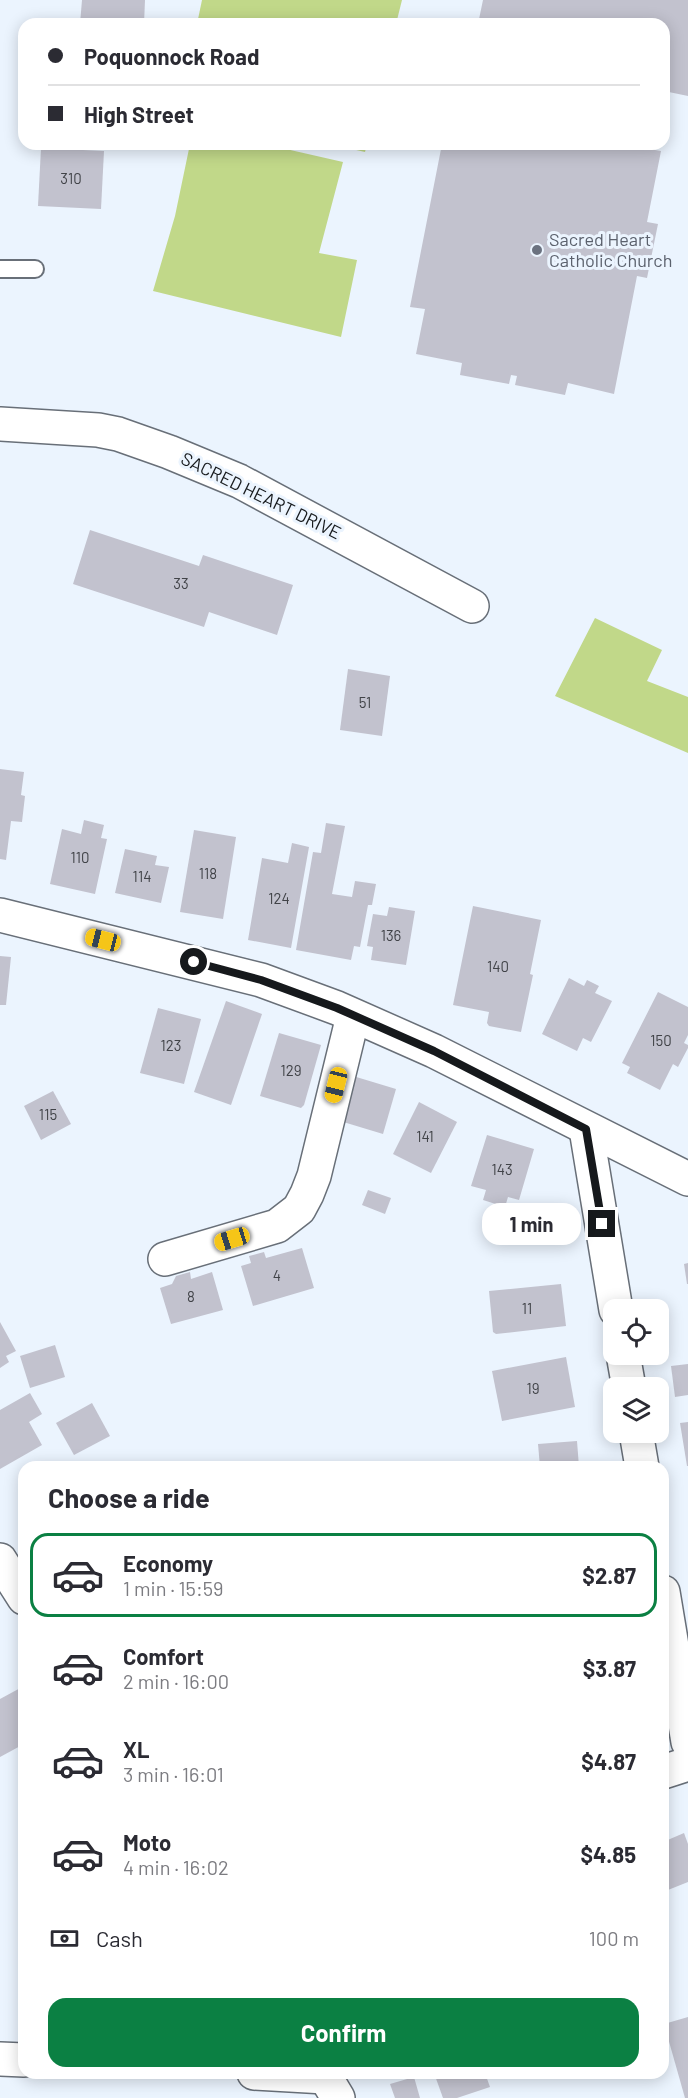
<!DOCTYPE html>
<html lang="en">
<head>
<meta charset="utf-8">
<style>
  body { margin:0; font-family:Barlow,sans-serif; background:#f2f2f3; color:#2b2b33; height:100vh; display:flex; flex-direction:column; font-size:22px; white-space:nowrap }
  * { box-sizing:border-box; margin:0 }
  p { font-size:20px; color:#7c7c81 }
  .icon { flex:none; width:33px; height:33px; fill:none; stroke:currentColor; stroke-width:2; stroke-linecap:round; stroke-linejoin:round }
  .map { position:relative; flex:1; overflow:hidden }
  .panel { position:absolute; left:18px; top:1461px; width:651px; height:618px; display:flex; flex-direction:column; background:#fff; border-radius:18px; box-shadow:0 3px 15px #0003 }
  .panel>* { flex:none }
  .banner { position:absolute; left:18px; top:18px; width:652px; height:132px; border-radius:18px; box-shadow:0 3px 15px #0003; display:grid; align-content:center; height:132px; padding:0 30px; background:#fff }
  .fabs { position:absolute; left:603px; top:1299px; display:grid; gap:12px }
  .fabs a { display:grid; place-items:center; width:66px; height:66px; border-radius:12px; background:#fff; box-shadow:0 3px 15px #0003; font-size:30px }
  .end { position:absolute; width:27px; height:27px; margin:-14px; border:8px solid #16191c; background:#fff; box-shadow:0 0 0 3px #fff }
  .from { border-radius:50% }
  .bubble { position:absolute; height:42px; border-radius:18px; background:#fff; box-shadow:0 3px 15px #0003; font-size:20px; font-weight:700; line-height:42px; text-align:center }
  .car { position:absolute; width:18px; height:36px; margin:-18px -9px; border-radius:8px; box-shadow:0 0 4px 2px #0007; background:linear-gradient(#f5c518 24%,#345 0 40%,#f5c518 0 76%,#345 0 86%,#f5c518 0) }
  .banner b { display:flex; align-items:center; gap:21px; height:57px; font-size:22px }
  .banner b+b { border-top:2px solid #e1e1e2 }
  .banner i { width:15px; height:15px; background:#2b2b33 }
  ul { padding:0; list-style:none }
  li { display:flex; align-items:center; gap:18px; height:84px; margin:0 12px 9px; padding:0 18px; border:3px solid transparent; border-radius:18px }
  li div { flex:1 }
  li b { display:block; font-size:22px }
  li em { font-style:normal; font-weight:700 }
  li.active { border-color:#0b8043 }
  li>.icon { width:54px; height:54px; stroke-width:1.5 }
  h2 { padding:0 30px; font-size:27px; line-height:72px }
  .pay { display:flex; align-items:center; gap:15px; height:66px; padding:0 30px; font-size:22px }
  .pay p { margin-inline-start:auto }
  .cta { display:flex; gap:12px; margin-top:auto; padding:12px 30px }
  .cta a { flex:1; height:69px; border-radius:18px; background:#0b8043; color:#fff; font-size:24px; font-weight:700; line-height:69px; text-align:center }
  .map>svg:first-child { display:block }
  .green { fill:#c1d889 }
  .building { fill:#c2c2ce }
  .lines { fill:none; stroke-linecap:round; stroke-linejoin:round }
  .service-casing { stroke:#686f78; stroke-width:20 }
  .minor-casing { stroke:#686f78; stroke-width:36 }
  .tertiary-casing { stroke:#686f78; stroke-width:36 }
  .secondary-casing { stroke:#686f78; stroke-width:36 }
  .service { stroke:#fff; stroke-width:16 }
  .minor { stroke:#fff; stroke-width:33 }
  .tertiary { stroke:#fff; stroke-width:33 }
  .secondary { stroke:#fff; stroke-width:33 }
  .route { stroke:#16191c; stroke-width:8 }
  .worship-dot { fill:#6b7280; stroke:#ebf4fe; stroke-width:2 }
  .labels { text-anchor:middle; stroke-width:6; stroke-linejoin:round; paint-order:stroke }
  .number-label { font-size:15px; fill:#414348 }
  .worship-label { font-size:18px; fill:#5b616d; stroke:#ebf4fe; text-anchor:start }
  .street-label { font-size:18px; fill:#16191c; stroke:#ebf4fe }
</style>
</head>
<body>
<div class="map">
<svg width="688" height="2098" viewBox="0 0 688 2098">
  <rect width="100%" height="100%" fill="#ebf4fe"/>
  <g class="green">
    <path d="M 202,0 L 402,0 L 396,24 L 197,24 Z"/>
    <path d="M 190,144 L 264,144 L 343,162 L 319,253 L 357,260 L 341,337 L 153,291 L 175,216 Z"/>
    <path d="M 330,144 L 367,144 L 365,152 Z"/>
    <path d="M 595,618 L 662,650 L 647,681 L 688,697 L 688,753 L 555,696 Z"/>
  </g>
  <g class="building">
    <path d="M 82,0 L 145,0 L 144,24 L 80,24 Z"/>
    <path d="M 483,0 L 688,0 L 688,96 L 664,91 L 664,24 L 478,24 Z"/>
    <path d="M 442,144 L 632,144 L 632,146 L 661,151 L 647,222 L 658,224 L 647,278 L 637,276 L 614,394 L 568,383 L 565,395 L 515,385 L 517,376 L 511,375 L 509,384 L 460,375 L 462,363 L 416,354 L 425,309 L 410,307 Z"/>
    <path d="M 41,148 L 104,151 L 101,209 L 38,206 Z"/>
    <path d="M 90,530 L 199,566 L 203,555 L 293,585 L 277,635 L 209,612 L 204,627 L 73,584 Z"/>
    <path d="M 348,669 L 390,676 L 382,736 L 340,730 Z"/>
    <path d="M 0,769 L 24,772 L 21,795 L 25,796 L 22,822 L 11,821 L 6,860 L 0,859 Z"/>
    <path d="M 84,820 L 104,825 L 101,838 L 107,839 L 95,894 L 50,884 L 62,829 L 81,834 Z"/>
    <path d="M 326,823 L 345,826 L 332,894 L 352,897 L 355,881 L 376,884 L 372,905 L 368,905 L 360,947 L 354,946 L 351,960 L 296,950 L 313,852 L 321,853 Z"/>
    <path d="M 194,830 L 236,837 L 223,919 L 180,912 Z"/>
    <path d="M 292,843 L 309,847 L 291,948 L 248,940 L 262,858 L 288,863 Z"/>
    <path d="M 125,849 L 157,856 L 155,865 L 169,867 L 161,903 L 115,893 Z"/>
    <path d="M 473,906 L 541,920 L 530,974 L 533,975 L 521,1032 L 489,1026 L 487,1023 L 489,1012 L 453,1005 Z"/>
    <path d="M 389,907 L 415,911 L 406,965 L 371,960 L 373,947 L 367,946 L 373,914 L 387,916 Z"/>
    <path d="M 0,956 L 11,957 L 6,1005 L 0,1005 Z"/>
    <path d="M 569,978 L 584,986 L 587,980 L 599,986 L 595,993 L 612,1001 L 591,1042 L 583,1038 L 577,1051 L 542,1034 Z"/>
    <path d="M 658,992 L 688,1007 L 688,1035 L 684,1043 L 688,1045 L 688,1048 L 678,1067 L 673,1064 L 660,1090 L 627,1073 L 630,1067 L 622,1063 Z"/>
    <path d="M 226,1001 L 262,1014 L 231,1105 L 194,1092 Z"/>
    <path d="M 158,1008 L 201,1019 L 184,1084 L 140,1073 Z"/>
    <path d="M 279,1033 L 321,1045 L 304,1105 L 301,1108 L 260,1096 Z"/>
    <path d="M 353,1076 L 396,1089 L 383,1134 L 340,1121 Z"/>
    <path d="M 53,1091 L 71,1124 L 41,1140 L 24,1106 Z"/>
    <path d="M 419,1102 L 457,1122 L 431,1173 L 393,1154 Z"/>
    <path d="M 487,1135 L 534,1149 L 519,1200 L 508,1197 L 505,1207 L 483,1200 L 486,1190 L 471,1186 Z"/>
    <path d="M 368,1190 L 391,1198 L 385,1214 L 362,1205 Z"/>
    <path d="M 302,1248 L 314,1288 L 253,1306 L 241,1266 L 251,1263 L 249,1256 L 264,1252 L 266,1258 Z"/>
    <path d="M 688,1263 L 688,1284 L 687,1284 L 684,1264 Z"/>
    <path d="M 190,1272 L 191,1279 L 212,1272 L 223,1310 L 171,1324 L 160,1288 L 172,1284 L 176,1276 Z"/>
    <path d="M 561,1284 L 566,1326 L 496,1334 L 493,1332 L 489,1291 Z"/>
    <path d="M 0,1322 L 16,1351 L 6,1356 L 9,1362 L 0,1368 Z"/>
    <path d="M 55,1345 L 65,1377 L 30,1388 L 20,1356 Z"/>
    <path d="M 566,1357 L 575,1407 L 502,1421 L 492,1371 Z"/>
    <path d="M 688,1364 L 688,1395 L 675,1397 L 671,1366 Z"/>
    <path d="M 30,1393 L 42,1414 L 29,1422 L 42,1445 L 0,1469 L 0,1410 Z"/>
    <path d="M 92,1403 L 110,1436 L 74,1455 L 56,1423 Z"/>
    <path d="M 688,1422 L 688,1466 L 687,1466 L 680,1423 Z"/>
    <path d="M 577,1441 L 579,1467 L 540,1467 L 538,1444 Z"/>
    <path d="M 24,1686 L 24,1744 L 0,1757 L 0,1699 Z"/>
    <path d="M 684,1833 L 688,1844 L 688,1882 L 663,1892 L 663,1842 Z"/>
    <path d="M 688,2017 L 688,2098 L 685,2098 L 664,2024 Z"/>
    <path d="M 434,2073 L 485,2073 L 490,2087 L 457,2098 L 443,2098 Z"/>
    <path d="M 414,2077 L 420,2098 L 395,2098 L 390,2084 Z"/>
  </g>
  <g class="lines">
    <g class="service-casing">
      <path id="service" d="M 0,269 L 35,269"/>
    </g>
    <g class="minor-casing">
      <g id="minor">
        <path d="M 0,424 L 98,430 L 118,434 L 169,452 L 239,481 L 472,606"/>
        <path d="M 586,1129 L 616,1310"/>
        <path d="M 165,1259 L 277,1226 L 299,1209 L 307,1194 L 314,1176 L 353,1016"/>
        <path d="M 623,1354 L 629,1388"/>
        <path d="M 636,1432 L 642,1467"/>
        <path d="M 663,1592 L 688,1742"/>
        <path d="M 663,1772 L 688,1764"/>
        <path d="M 0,2059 L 24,2060"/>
        <path d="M 254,2073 L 325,2077"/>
      </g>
    </g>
    <g class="tertiary-casing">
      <path id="tertiary" d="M 0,915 L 261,980 L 337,1008 L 434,1051 L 688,1179"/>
    </g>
    <g class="secondary-casing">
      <g id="secondary">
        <path d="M 0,1560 L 24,1598"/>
        <path d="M 323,2073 L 338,2098"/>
      </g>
    </g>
    <use href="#service" class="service"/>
    <use href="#minor" class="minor"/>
    <use href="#tertiary" class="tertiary"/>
    <use href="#secondary" class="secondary"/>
  </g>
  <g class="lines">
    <path class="route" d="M 194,962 L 261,980 L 337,1008 L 434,1051 L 586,1129 L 602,1224"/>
  </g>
  <circle class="worship-dot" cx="537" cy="250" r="6"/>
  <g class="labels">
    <g class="number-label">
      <text x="71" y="184">310</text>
      <text x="181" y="589">33</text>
      <text x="365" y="708">51</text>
      <text x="80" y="863">110</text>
      <text x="208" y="879">118</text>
      <text x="142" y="882">114</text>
      <text x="279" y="904">124</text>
      <text x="391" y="941">136</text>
      <text x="498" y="972">140</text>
      <text x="661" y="1046">150</text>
      <text x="171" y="1051">123</text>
      <text x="291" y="1076">129</text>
      <text x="48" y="1120">115</text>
      <text x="425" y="1142">141</text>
      <text x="502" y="1175">143</text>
      <text x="277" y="1281">4</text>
      <text x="191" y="1302">8</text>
      <text x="527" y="1314">11</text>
      <text x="533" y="1394">19</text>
    </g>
    <g class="worship-label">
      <text x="549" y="246">Sacred Heart<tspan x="549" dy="21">Catholic Church</tspan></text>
    </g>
    <g class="street-label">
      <text transform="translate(261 496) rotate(26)" y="6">SACRED HEART DRIVE</text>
    </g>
  </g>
</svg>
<div class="fabs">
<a><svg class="icon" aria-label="locate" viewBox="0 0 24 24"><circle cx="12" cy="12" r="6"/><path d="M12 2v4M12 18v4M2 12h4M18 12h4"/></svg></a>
<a><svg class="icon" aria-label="layers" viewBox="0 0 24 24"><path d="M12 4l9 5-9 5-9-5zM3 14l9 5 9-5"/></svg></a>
</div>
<i class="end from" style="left:194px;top:962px"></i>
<i class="end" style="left:602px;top:1224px"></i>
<div class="bubble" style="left:482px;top:1203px;width:99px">1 min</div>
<i class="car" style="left:103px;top:940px;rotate:284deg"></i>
<i class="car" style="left:336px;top:1085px;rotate:194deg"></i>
<i class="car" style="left:232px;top:1239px;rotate:253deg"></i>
<div class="banner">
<b><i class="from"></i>Poquonnock Road</b>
<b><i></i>High Street</b>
</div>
<section class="panel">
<h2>Choose a ride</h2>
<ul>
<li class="active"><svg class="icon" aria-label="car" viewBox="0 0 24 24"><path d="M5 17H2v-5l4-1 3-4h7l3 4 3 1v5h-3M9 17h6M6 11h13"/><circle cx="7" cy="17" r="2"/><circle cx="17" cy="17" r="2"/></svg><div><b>Economy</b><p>1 min · 15:59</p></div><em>$2.87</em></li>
<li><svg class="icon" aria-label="car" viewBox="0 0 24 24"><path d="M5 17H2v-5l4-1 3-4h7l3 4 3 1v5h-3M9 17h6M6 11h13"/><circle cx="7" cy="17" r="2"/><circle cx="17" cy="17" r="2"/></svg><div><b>Comfort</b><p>2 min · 16:00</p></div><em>$3.87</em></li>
<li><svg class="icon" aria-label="car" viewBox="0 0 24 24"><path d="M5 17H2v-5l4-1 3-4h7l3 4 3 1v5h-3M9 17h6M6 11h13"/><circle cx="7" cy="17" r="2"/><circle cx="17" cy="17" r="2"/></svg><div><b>XL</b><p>3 min · 16:01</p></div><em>$4.87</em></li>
<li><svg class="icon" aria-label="car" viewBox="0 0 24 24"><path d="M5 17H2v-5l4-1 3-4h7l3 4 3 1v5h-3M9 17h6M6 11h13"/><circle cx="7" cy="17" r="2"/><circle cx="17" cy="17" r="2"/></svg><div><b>Moto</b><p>4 min · 16:02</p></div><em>$4.85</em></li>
</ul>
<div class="pay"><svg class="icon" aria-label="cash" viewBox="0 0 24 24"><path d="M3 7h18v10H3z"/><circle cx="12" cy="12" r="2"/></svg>Cash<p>100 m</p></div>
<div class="cta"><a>Confirm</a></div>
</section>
</div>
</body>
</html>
